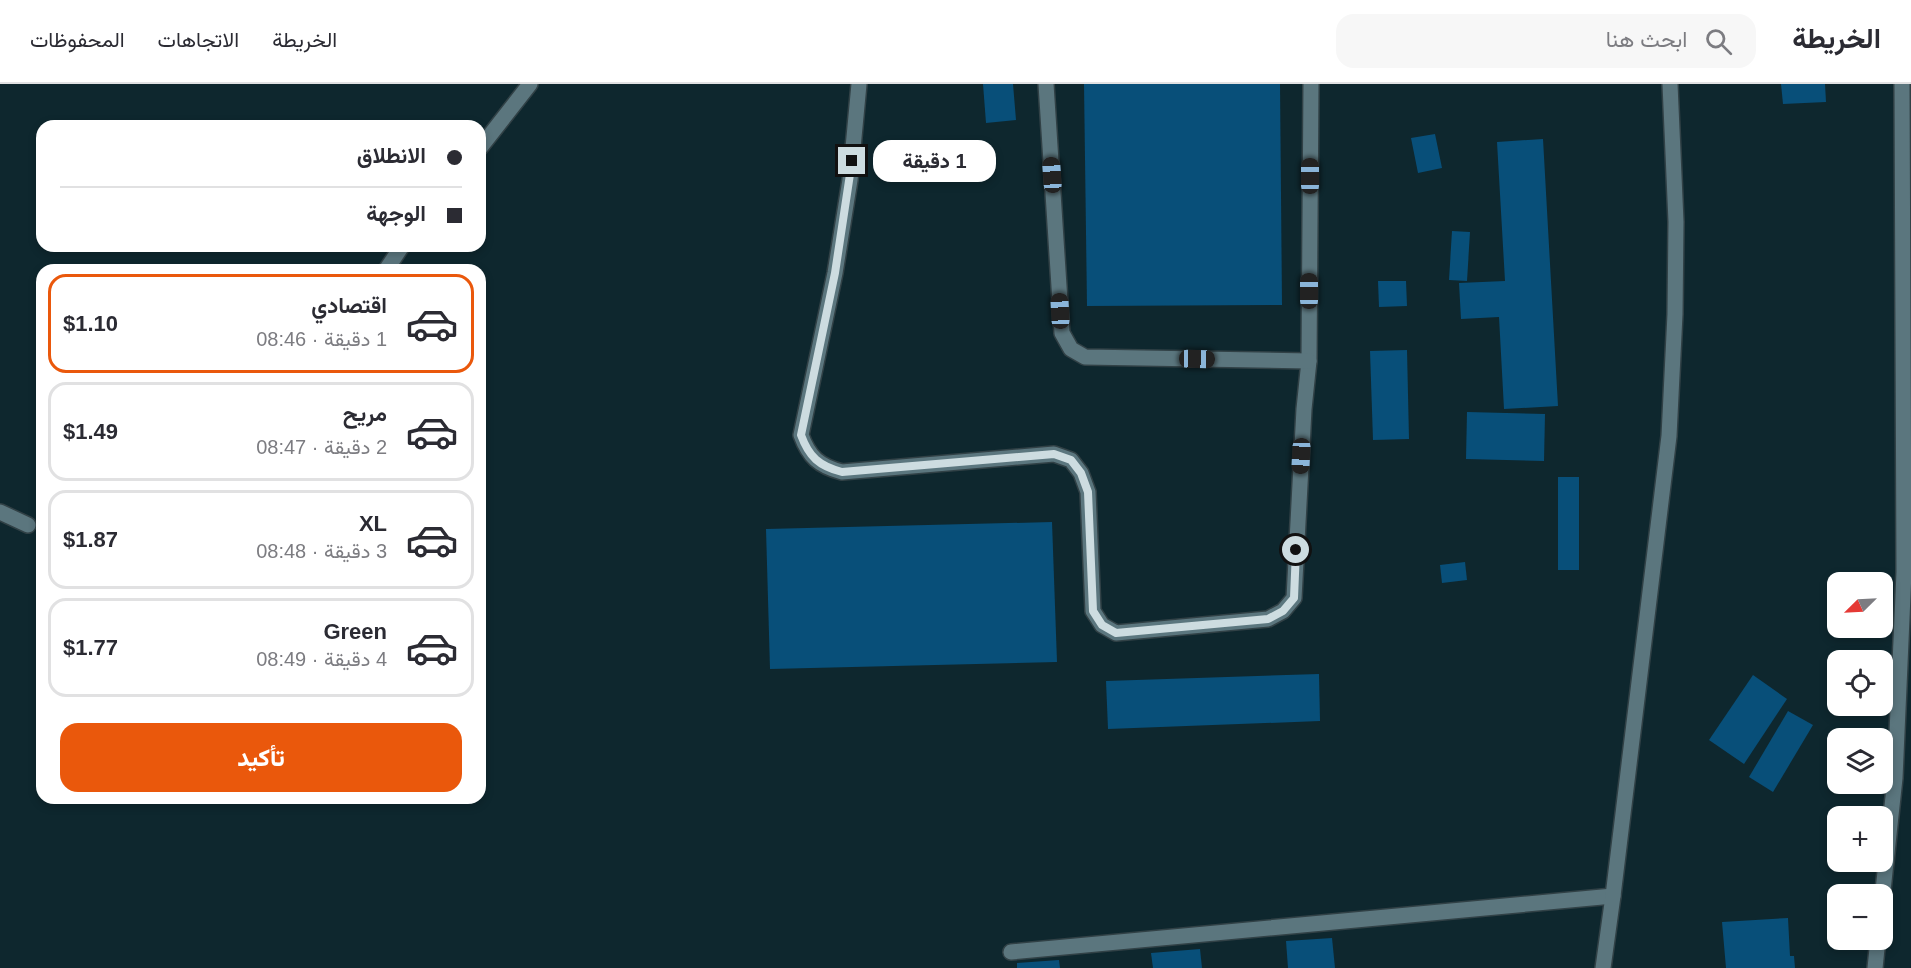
<!DOCTYPE html>
<html lang="ar">
<head>
<meta charset="utf-8">
<style>
  body { margin:0; font-family:Arial,Vazirmatn,sans-serif; background:#f7f7f7; color:#2b2b33; direction:rtl; height:100vh; display:flex; flex-direction:column; font-size:22px; white-space:nowrap }
  * { box-sizing:border-box; margin:0 }
  p { font-size:20px; color:#7c7c81 }
  .icon { flex:none; width:33px; height:33px; fill:none; stroke:currentColor; stroke-width:2; stroke-linecap:round; stroke-linejoin:round }
  .map { position:relative; flex:1; overflow:hidden; direction:ltr }
  .drawer { position:absolute; left:36px; top:180px; width:450px; height:540px; display:flex; flex-direction:column; background:#fff; border-radius:18px; box-shadow:0 3px 9px #0003; direction:rtl }
  .drawer>* { flex:none }
  .guide { position:absolute; left:36px; top:36px; width:450px; height:132px; border-radius:18px; box-shadow:0 3px 9px #0003; direction:rtl; display:grid; align-content:center; height:132px; padding:0 24px; background:#fff }
  .needle { width:39px; rotate:246deg }
  .buttons { position:absolute; left:1827px; top:488px; display:grid; gap:12px }
  .buttons a { display:grid; place-items:center; width:66px; height:66px; border-radius:12px; background:#fff; box-shadow:0 3px 9px #0003; font-size:30px }
  .end { position:absolute; width:27px; height:27px; margin:-14px; border:8px solid #cddce0; background:#111; box-shadow:0 0 0 3px #111 }
  .from { border-radius:50% }
  .bubble { position:absolute; height:42px; border-radius:18px; background:#fff; box-shadow:0 3px 9px #0003; font-size:20px; font-weight:800; line-height:42px; text-align:center; direction:rtl }
  .car { position:absolute; width:18px; height:36px; margin:-18px -9px; border-radius:8px; box-shadow:0 0 4px 2px #0007; background:linear-gradient(#222 24%,#8ab4d8 0 40%,#222 0 76%,#8ab4d8 0 86%,#222 0) }
  .guide b { display:flex; align-items:center; gap:21px; height:57px; font-size:22px }
  .guide b+b { border-top:2px solid #e1e1e2 }
  .guide i { width:15px; height:15px; background:#2b2b33 }
  ul { padding:10px 0 0; list-style:none }
  li { display:flex; align-items:center; gap:18px; height:99px; margin:0 12px 9px; padding:0 12px; border:3px solid #e1e1e2; border-radius:18px }
  li div { flex:1 }
  li b { display:block; font-size:22px }
  li em { font-style:normal; font-weight:800 }
  li.active { border-color:#ea580c }
  li>.icon { width:54px; height:54px; stroke-width:1.5 }
  .primary-button { display:flex; gap:12px; margin-top:auto; padding:12px 24px }
  .primary-button a { flex:1; height:69px; border-radius:18px; background:#ea580c; color:#fff; font-size:24px; font-weight:800; line-height:69px; text-align:center }
  header { display:flex; align-items:center; gap:36px; box-sizing:border-box; height:84px; padding:0 30px; background:#fff; border-bottom:2px solid #e1e1e2 }
  header strong { font-size:28px }
  nav { display:flex; gap:33px; margin-inline-start:auto; font-size:21px }
  .search { width:420px; height:54px; background:#f7f7f7; display:flex; align-items:center; gap:15px; box-sizing:border-box; padding:0 21px; border-radius:18px; color:#7c7c81; font-size:22px }
  .map>svg:first-child { display:block }
  .building { fill:#084f79 }
  .lines { fill:none; stroke-linecap:round; stroke-linejoin:round }
  .service-casing { stroke:#314146; stroke-width:18 }
  .secondary-casing { stroke:#314146; stroke-width:18 }
  .service { stroke:#5b767e; stroke-width:15 }
  .secondary { stroke:#5b767e; stroke-width:15 }
  .route { stroke:#cddce0; stroke-width:8 }
</style>
</head>
<body>
<header>
<strong>الخريطة</strong>
<div class="search"><svg class="icon" aria-label="search" viewBox="0 0 24 24"><circle cx="10" cy="10" r="6"/><path d="M15 15l6 6"/></svg>ابحث هنا</div>
<nav><a>الخريطة</a><a>الاتجاهات</a><a>المحفوظات</a></nav>
</header>
<div class="map">
<svg width="1911" height="884" viewBox="0 0 1911 884">
  <rect width="100%" height="100%" fill="#0e272e"/>
  <g class="building">
    <path d="M 983,0 L 1013,0 L 1016,36 L 986,39 Z"/>
    <path d="M 1084,0 L 1280,0 L 1282,221 L 1087,222 Z"/>
    <path d="M 1781,0 L 1825,0 L 1826,18 L 1783,20 Z"/>
    <path d="M 1435,50 L 1442,84 L 1418,89 L 1411,54 Z"/>
    <path d="M 1543,55 L 1558,322 L 1504,325 L 1499,233 L 1461,235 L 1459,199 L 1505,197 L 1497,58 Z"/>
    <path d="M 1452,147 L 1470,148 L 1467,197 L 1449,196 Z"/>
    <path d="M 1378,197 L 1406,197 L 1407,222 L 1379,223 Z"/>
    <path d="M 1407,266 L 1409,355 L 1373,356 L 1370,267 Z"/>
    <path d="M 1467,328 L 1545,330 L 1544,377 L 1466,375 Z"/>
    <rect x="1558" y="393" width="21" height="93"/>
    <path d="M 1052,438 L 1057,578 L 770,585 L 766,445 Z"/>
    <path d="M 1465,478 L 1467,496 L 1442,499 L 1440,481 Z"/>
    <path d="M 1319,590 L 1320,637 L 1108,645 L 1106,597 Z"/>
    <path d="M 1753,591 L 1787,615 L 1744,680 L 1709,656 Z"/>
    <path d="M 1788,627 L 1813,641 L 1773,708 L 1749,693 Z"/>
    <path d="M 1788,834 L 1790,872 L 1794,872 L 1795,884 L 1726,884 L 1722,838 Z"/>
    <path d="M 1332,854 L 1335,884 L 1288,884 L 1286,857 Z"/>
    <path d="M 1200,865 L 1202,884 L 1153,884 L 1151,869 Z"/>
    <path d="M 1059,876 L 1060,884 L 1017,884 L 1017,879 Z"/>
  </g>
  <g class="lines">
    <g class="service-casing">
      <g id="service">
        <path d="M 859,0 L 850,96 L 835,189 L 801,351 C 809,373 819,382 842,388 L 1054,370 L 1071,376 L 1081,389 L 1088,408 L 1093,527 L 1102,541 L 1116,549 L 1268,535 L 1283,527 L 1294,514 L 1304,325 L 1309,277 L 1311,0"/>
        <path d="M 1046,0 L 1062,249 L 1071,265 L 1085,273 L 1309,277"/>
        <path d="M 480,64 L 530,0"/>
        <path d="M 386,186 L 402,162"/>
        <path d="M 0,428 L 28,441"/>
        <path d="M 1011,868 L 1613,812"/>
        <path d="M 1603,884 L 1613,812 L 1669,352 L 1675,230 L 1676,138 L 1670,0"/>
      </g>
    </g>
    <g class="secondary-casing">
      <g id="secondary">
        <path d="M 1882,816 L 1895,694 L 1904,488 L 1902,0"/>
        <path d="M 1875,884 L 1878,855"/>
      </g>
    </g>
    <use href="#service" class="service"/>
    <use href="#secondary" class="secondary"/>
  </g>
  <g class="lines">
    <path class="route" d="M 852,77 L 835,189 L 801,351 C 809,373 819,382 842,388 L 1054,370 L 1071,376 L 1081,389 L 1088,408 L 1093,527 L 1102,541 L 1116,549 L 1268,535 L 1283,527 L 1294,514 L 1296,466"/>
  </g>
</svg>
<div class="buttons">
<a><svg class="needle" viewBox="-14 -14 28 28"><path d="M0-13l5 13h-10z" fill="#e53935"/><path d="M0 13l5-13h-10z" fill="#7c7c81"/></svg></a>
<a><svg class="icon" aria-label="locate" viewBox="0 0 24 24"><circle cx="12" cy="12" r="6"/><path d="M12 2v4M12 18v4M2 12h4M18 12h4"/></svg></a>
<a><svg class="icon" aria-label="layers" viewBox="0 0 24 24"><path d="M12 4l9 5-9 5-9-5zM3 14l9 5 9-5"/></svg></a>
<a>+</a>
<a>−</a>
</div>
<i class="end from" style="left:1296px;top:466px"></i>
<i class="end" style="left:852px;top:77px"></i>
<div class="bubble" style="left:873px;top:56px;width:123px">1 دقيقة</div>
<i class="car" style="left:1052px;top:91px;rotate:356deg"></i>
<i class="car" style="left:1310px;top:92px;rotate:0deg"></i>
<i class="car" style="left:1309px;top:207px;rotate:0deg"></i>
<i class="car" style="left:1060px;top:227px;rotate:357deg"></i>
<i class="car" style="left:1197px;top:275px;rotate:91deg"></i>
<i class="car" style="left:1301px;top:372px;rotate:183deg"></i>
<div class="guide">
<b><i class="from"></i>الانطلاق</b>
<b><i></i>الوجهة</b>
</div>
<section class="drawer">
<ul>
<li class="active"><svg class="icon" aria-label="car" viewBox="0 0 24 24"><path d="M5 17H2v-5l4-1 3-4h7l3 4 3 1v5h-3M9 17h6M6 11h13"/><circle cx="7" cy="17" r="2"/><circle cx="17" cy="17" r="2"/></svg><div><b>اقتصادي</b><p>1 دقيقة · 08:46</p></div><em>$1.10</em></li>
<li><svg class="icon" aria-label="car" viewBox="0 0 24 24"><path d="M5 17H2v-5l4-1 3-4h7l3 4 3 1v5h-3M9 17h6M6 11h13"/><circle cx="7" cy="17" r="2"/><circle cx="17" cy="17" r="2"/></svg><div><b>مريح</b><p>2 دقيقة · 08:47</p></div><em>$1.49</em></li>
<li><svg class="icon" aria-label="car" viewBox="0 0 24 24"><path d="M5 17H2v-5l4-1 3-4h7l3 4 3 1v5h-3M9 17h6M6 11h13"/><circle cx="7" cy="17" r="2"/><circle cx="17" cy="17" r="2"/></svg><div><b>XL</b><p>3 دقيقة · 08:48</p></div><em>$1.87</em></li>
<li><svg class="icon" aria-label="car" viewBox="0 0 24 24"><path d="M5 17H2v-5l4-1 3-4h7l3 4 3 1v5h-3M9 17h6M6 11h13"/><circle cx="7" cy="17" r="2"/><circle cx="17" cy="17" r="2"/></svg><div><b>Green</b><p>4 دقيقة · 08:49</p></div><em>$1.77</em></li>
</ul>
<div class="primary-button"><a>تأكيد</a></div>
</section>
</div>
</body>
</html>
